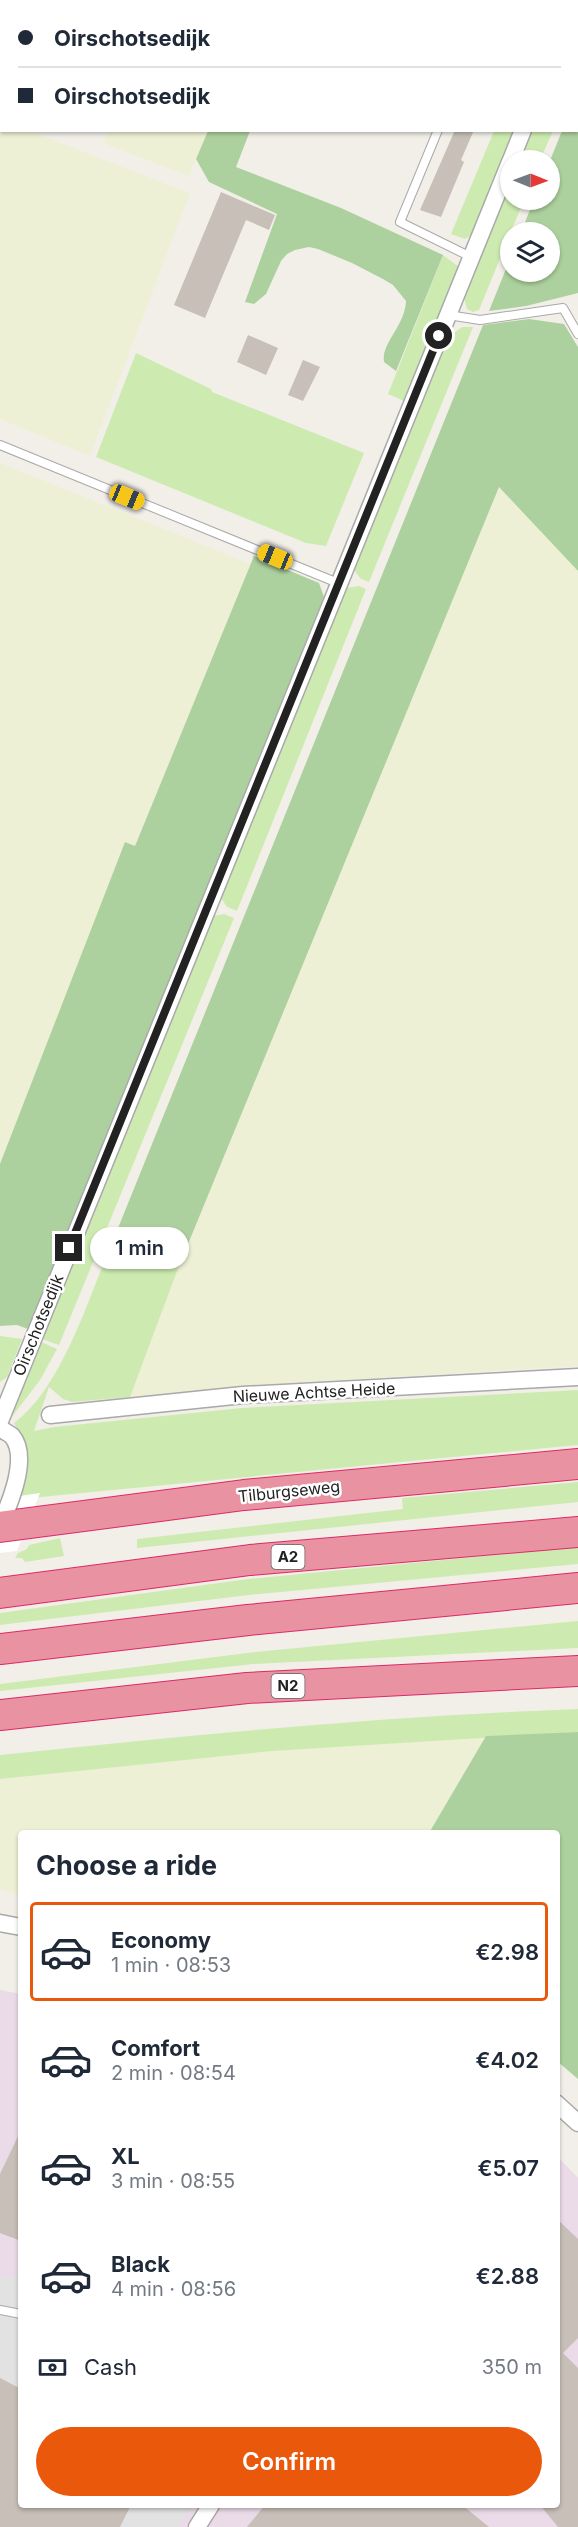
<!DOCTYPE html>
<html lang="en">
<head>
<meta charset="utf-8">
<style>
  body { margin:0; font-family:Inter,sans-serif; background:#f2f2f3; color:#1f2937; height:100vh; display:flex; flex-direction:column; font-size:22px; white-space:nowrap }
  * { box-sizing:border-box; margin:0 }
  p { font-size:20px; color:#747a83 }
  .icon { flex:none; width:33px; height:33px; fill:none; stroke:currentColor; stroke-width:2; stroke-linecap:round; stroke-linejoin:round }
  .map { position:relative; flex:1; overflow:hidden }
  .side { position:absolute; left:18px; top:1830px; width:542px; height:678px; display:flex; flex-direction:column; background:#fff; border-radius:6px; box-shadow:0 2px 4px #0004 }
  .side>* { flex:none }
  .guide { position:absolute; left:0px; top:0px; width:579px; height:132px; box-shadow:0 2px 4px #0004; display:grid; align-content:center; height:132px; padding:0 18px; background:#fff }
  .needle { width:39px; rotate:91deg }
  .controls { position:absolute; left:500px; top:150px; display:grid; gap:12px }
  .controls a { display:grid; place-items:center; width:60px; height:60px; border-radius:50%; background:#fff; box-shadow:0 2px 4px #0004; font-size:30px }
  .end { position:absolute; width:27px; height:27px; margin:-14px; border:8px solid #222; background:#fff; box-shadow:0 0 0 3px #fff }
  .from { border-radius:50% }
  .bubble { position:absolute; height:42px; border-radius:21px; background:#fff; box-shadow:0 2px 4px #0004; font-size:20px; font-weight:600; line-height:42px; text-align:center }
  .car { position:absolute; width:18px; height:36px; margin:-18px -9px; border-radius:8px; box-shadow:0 0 4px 2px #0007; background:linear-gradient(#f5c518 24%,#345 0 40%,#f5c518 0 76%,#345 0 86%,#f5c518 0) }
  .guide b { display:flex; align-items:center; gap:21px; height:57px; font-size:22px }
  .guide b+b { border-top:2px solid #e0e1e3 }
  .guide i { width:15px; height:15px; background:#1f2937 }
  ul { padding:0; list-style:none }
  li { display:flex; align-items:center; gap:18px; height:99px; margin:0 12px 9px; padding:0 6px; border:3px solid transparent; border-radius:6px }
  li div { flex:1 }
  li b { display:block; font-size:22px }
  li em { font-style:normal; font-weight:600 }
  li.on { border-color:#ea580c }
  li>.icon { width:54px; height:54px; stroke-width:1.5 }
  h2 { padding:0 18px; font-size:27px; line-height:72px }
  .pay { display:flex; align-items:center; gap:15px; height:66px; padding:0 18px; font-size:22px }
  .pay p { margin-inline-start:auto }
  .primary-button { display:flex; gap:12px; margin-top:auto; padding:12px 18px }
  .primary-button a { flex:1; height:69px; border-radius:36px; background:#ea580c; color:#fff; font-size:24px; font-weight:600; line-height:69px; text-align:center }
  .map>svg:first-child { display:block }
  .industrial { fill:#ebdbe8 }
  .farmland { fill:#eef0d5 }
  .grass { fill:#cdebb0 }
  .forest { fill:#add19e }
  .parking { fill:#e2e2e2 }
  .pier { fill:#fff }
  .building { fill:#c7bfb8 }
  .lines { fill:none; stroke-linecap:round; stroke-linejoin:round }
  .lane-casing { stroke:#a9a9a9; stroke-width:10 }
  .street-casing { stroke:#a9a9a9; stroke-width:19 }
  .highway-casing { stroke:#dc2a67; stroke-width:32 }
  .lane { stroke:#fff; stroke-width:8 }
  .street { stroke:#fff; stroke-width:16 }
  .highway { stroke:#e892a2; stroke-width:30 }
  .route { stroke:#222; stroke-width:8 }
  .labels { text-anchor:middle; stroke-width:5; stroke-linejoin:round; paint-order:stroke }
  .shield { fill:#fff; stroke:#646464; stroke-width:1.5 }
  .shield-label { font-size:15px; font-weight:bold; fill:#222 }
  .street-label { font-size:16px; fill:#222; stroke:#fff }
</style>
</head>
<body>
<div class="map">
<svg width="578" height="2527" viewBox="0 0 578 2527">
  <rect width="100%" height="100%" fill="#f2efe9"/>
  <path class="industrial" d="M 0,1990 L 21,1994 L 21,2505 L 556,2505 L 557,2156 L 578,2178 L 578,2527 L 0,2527 Z"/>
  <g class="farmland">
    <path d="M 0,119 L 2,130 L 30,131 L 190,193 L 90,456 L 0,419 Z"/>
    <path d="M 108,131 L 208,131 L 189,176 L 103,143 Z"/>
    <path d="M 0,463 L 251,564 L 135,846 L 125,843 L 0,1164 Z"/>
    <path d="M 499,486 L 578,571 L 578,1366 L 271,1384 L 130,1397 L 179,1266 Z"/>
    <path d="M 486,1736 L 429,1833 L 21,1833 L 21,1895 L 0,1889 L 0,1779 L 272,1751 Z"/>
  </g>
  <g class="grass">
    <path d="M 0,0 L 156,0 L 2,2 L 1,101 Z"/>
    <path d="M 322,0 L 565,0 L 326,2 Z"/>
    <path d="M 494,131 L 514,131 L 472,235 L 465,239 L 451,234 Z"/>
    <path d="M 532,131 L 553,131 L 540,160 L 520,160 Z"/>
    <path d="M 510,184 L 510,200 L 524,200 L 479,310 L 473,312 L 467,309 L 464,298 Z"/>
    <path d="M 443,255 L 459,267 L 404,401 L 388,394 Z"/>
    <path d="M 462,327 L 473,327 L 369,582 L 361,579 L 353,569 L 447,338 Z"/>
    <path d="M 136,353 L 211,389 L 212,392 L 364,453 L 326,546 L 306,543 L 96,457 Z"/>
    <path d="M 359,586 L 366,589 L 237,911 L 227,907 L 221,898 L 346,588 Z"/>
    <path d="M 224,914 L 234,918 L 59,1345 L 42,1339 L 213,916 Z"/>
    <path d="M 112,1243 L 179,1266 L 130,1397 L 72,1402 L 63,1399 L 49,1387 L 34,1431 L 54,1427 L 242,1408 L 578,1390 L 578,1445 L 20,1499 L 23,1491 L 21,1490 L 19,1432 L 14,1423 C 62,1388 89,1296 112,1243 Z"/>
    <path d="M 0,1336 L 22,1339 L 7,1377 L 0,1382 Z"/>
    <path d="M 41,1342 L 57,1349 L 40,1380 L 11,1418 Z"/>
    <path d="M 578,1482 L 578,1502 L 137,1548 L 137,1539 L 403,1509 L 402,1498 Z"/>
    <path d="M 60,1538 L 64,1556 L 25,1562 L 22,1558 L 15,1558 L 18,1553 L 27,1549 L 29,1545 Z"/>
    <path d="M 578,1547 L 578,1564 L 249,1595 L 0,1625 L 0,1613 L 248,1579 Z"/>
    <path d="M 578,1621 L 578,1648 L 254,1664 L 0,1691 L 0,1684 L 255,1652 Z"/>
    <path d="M 578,1709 L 578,1732 L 272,1751 L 0,1779 L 0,1755 C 192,1735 385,1716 578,1709 Z"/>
  </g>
  <g class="forest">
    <path d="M 578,92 L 578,293 L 526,306 L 489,311 L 510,259 L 510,272 L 549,272 L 549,232 L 521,232 L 534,200 L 549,200 L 549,163 L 562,131 L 578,130 Z"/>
    <path d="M 208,131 L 250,131 L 236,167 L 341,208 L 443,255 L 396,371 L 384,362 C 381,343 405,326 406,301 L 393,285 L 383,279 L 352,263 L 318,249 L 309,247 L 295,250 L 287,254 L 281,261 L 266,294 L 254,304 L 245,302 L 277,214 L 209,182 L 196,159 Z"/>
    <path d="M 529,319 L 564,324 L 578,347 L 578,571 L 499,487 L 179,1266 L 112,1243 L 483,325 Z"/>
    <path d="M 254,556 L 319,583 L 324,597 L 28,1329 L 17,1325 L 0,1326 L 0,1164 L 125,842 L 135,846 Z"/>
    <path d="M 578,1732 L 578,2079 L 557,2061 L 556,1833 L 429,1833 L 486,1736 Z"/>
  </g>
  <g class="parking">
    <path d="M 0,2275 L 21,2279 L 21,2389 L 0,2378 Z"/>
    <path d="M 131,2505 L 192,2505 L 178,2527 L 120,2527 Z"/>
  </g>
  <path class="pier" d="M 40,1493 L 17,1551 L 0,1553 L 0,1499 Z"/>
  <g class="building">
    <path d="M 455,130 L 474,130 L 461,160 L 464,162 L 441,217 L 420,210 Z"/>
    <path d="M 221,192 L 275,215 L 269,230 L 246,220 L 205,318 L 174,305 Z"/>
    <path d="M 248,335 L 278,348 L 266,375 L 237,362 Z"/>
    <path d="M 303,360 L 320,367 L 303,401 L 288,395 Z"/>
    <path d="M 21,2130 L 21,2241 L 0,2233 L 0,2174 Z"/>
    <path d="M 556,2218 L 578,2239 L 578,2338 L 563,2353 L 578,2368 L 578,2527 L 558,2527 L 540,2505 L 556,2505 Z"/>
    <path d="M 0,2378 L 21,2389 L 21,2505 L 131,2505 L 120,2527 L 0,2527 Z"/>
    <path d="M 265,2505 L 462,2505 L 489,2527 L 247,2527 Z"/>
  </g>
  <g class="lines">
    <g class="lane-casing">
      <g id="lane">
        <path d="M 438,130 L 400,222 L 471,257"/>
        <path d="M 448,315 L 480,320 L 563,308 L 578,334"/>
        <path d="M 0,445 L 338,583"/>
        <path d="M 0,2310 L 21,2314"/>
      </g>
    </g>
    <g class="street-casing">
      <g id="street">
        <path d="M 575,2 L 576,0"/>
        <path d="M 511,160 L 523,130"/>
        <path d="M 50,1415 L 243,1395 L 578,1377"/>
        <path d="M 0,1421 L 510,162"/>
        <path d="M 0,1428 C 3,1431 9,1433 12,1436 C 30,1457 9,1505 0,1526"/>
        <path d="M 0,1923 L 21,1927"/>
        <path d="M 556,2103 L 578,2123"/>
        <path d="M 197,2527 L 211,2505"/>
      </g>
    </g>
    <g class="highway-casing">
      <g id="highway">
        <path d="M 0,1527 L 244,1495 L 578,1464"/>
        <path d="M 0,1593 L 250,1560 L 578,1532"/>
        <path d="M 0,1649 L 248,1620 L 578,1588"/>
        <path d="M 0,1715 L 247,1688 L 578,1671"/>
      </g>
    </g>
    <use href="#lane" class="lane"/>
    <use href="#street" class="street"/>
    <use href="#highway" class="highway"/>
  </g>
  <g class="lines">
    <path class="route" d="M 69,1248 L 439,336"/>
  </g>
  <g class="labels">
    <g class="shield">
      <rect x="271.5" y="1545" width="33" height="24" rx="4.5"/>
      <rect x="271.5" y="1674" width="33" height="24" rx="4.5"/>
    </g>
    <g class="shield-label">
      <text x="288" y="1562">A2</text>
      <text x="288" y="1691">N2</text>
    </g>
    <g class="street-label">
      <text transform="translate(38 1325) rotate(-68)" y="6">Oirschotsedijk</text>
      <text transform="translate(314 1392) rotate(-3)" y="6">Nieuwe Achtse Heide</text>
      <text transform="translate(289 1491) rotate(-6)" y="6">Tilburgseweg</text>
    </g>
  </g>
</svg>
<div class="controls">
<a><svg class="needle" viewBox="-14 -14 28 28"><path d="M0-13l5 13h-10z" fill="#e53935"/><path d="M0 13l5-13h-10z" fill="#747a83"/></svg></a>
<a><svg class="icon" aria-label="layers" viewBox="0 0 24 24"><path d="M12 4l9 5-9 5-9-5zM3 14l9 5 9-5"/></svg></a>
</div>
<i class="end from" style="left:439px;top:336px"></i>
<i class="end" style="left:69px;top:1248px"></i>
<div class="bubble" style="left:90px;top:1227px;width:99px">1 min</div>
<i class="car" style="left:127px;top:497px;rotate:112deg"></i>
<i class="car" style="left:275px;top:557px;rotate:292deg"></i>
<div class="guide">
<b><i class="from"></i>Oirschotsedijk</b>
<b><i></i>Oirschotsedijk</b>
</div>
<section class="side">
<h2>Choose a ride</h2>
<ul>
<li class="on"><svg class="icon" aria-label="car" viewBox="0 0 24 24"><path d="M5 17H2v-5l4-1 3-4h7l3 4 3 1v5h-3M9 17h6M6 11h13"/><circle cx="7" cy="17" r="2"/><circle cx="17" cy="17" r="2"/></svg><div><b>Economy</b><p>1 min · 08:53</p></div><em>€2.98</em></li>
<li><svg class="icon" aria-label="car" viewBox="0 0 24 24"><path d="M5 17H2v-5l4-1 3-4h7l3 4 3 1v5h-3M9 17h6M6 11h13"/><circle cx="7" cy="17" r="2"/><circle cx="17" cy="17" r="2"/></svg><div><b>Comfort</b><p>2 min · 08:54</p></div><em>€4.02</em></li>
<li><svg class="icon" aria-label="car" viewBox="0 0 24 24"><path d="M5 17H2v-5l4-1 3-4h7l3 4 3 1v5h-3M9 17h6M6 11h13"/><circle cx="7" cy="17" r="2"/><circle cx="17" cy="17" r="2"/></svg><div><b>XL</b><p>3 min · 08:55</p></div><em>€5.07</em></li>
<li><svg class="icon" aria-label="car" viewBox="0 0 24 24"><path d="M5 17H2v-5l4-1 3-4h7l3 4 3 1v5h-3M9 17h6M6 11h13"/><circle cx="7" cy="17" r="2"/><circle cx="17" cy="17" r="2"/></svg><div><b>Black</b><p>4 min · 08:56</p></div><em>€2.88</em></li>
</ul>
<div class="pay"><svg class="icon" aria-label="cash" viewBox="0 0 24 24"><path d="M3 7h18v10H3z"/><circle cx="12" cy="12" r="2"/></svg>Cash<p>350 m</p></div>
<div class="primary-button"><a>Confirm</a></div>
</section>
</div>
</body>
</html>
